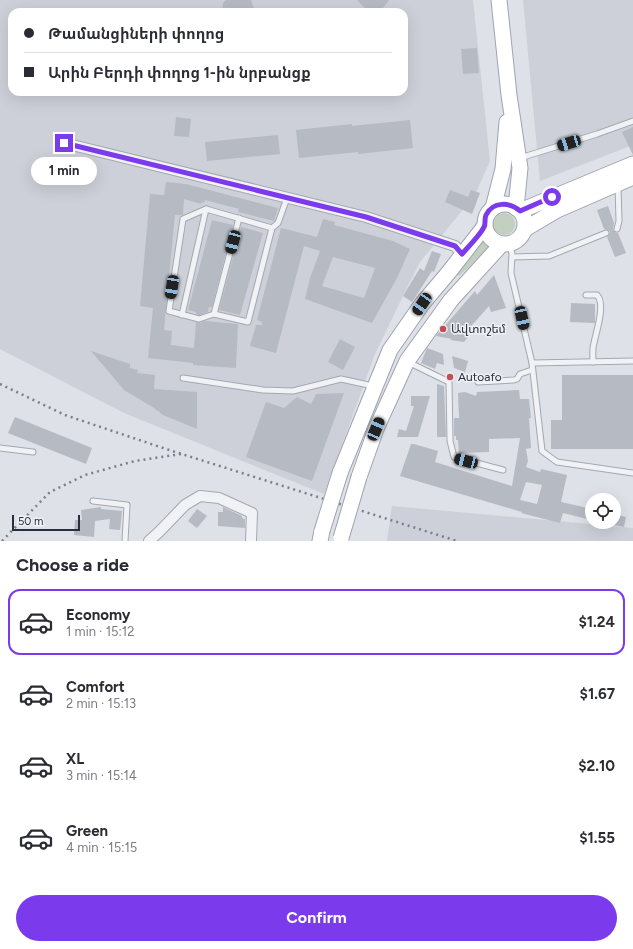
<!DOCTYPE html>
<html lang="en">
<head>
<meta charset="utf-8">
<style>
  body { margin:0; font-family:Figtree,"Noto Sans Armenian",sans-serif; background:#f2f2f3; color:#2b2b33; height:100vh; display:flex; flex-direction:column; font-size:15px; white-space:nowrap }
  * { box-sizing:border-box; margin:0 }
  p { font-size:13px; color:#7c7c81 }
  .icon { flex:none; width:22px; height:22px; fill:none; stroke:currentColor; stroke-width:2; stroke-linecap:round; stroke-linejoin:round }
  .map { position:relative; height:541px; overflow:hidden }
  .details { display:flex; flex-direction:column; background:#fff; flex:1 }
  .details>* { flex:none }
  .top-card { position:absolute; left:8px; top:8px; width:400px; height:88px; border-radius:12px; box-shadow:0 4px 16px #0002; display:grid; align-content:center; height:88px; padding:0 16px; background:#fff }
  .tools { position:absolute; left:585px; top:493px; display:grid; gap:8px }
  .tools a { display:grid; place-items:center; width:36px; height:36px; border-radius:50%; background:#fff; box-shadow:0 4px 16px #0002; font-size:20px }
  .scale { position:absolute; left:12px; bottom:10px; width:68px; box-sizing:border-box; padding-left:4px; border:2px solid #292e3c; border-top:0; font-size:11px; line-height:14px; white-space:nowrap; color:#292e3c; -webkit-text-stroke:3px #eef0f4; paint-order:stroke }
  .end { position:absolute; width:18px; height:18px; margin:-9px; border:5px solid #7c3aed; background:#fff; box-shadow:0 0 0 2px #fff }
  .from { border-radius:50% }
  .bubble { position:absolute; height:28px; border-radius:14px; background:#fff; box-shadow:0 4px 16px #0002; font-size:13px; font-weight:700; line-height:28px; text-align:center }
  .car { position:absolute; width:12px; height:24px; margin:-12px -6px; border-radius:5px; box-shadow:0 0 3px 1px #0007; background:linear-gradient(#222 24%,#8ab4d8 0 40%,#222 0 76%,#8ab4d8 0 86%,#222 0) }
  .top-card b { display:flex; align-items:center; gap:14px; height:38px; font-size:15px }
  .top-card b+b { border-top:1px solid #e1e1e2 }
  .top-card i { width:10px; height:10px; background:#2b2b33 }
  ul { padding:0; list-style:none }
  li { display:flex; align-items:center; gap:12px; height:66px; margin:0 8px 6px; padding:0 8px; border:2px solid transparent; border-radius:12px }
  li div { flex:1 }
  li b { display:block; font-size:15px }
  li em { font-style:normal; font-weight:700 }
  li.current { border-color:#7c3aed }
  li>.icon { width:36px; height:36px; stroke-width:1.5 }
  h2 { padding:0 16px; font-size:18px; line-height:48px }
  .button { display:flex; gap:8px; margin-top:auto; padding:8px 16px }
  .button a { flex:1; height:46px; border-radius:24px; background:#7c3aed; color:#fff; font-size:16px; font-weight:700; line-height:46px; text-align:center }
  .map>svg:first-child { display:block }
  .built { fill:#cdd0d8; fill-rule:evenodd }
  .green { fill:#c3d0c0 }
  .building { fill:#b6bac3; fill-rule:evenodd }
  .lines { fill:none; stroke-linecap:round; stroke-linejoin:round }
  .service-casing { stroke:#a4a8b0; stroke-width:7 }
  .minor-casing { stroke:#a4a8b0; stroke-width:12 }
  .primary-casing { stroke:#9fa4b1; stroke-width:17 }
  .service { stroke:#f1f2f5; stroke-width:5 }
  .minor { stroke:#f1f2f5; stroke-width:10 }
  .primary { stroke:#fff; stroke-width:15 }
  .rail { stroke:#797f8f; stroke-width:2.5; stroke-dasharray:2 4; stroke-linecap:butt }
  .primary-bridge-casing { stroke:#9fa4b1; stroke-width:17; stroke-linecap:butt }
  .primary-bridge { stroke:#fff; stroke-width:15 }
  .route { stroke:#7c3aed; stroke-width:5 }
  .poi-dot { fill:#c14e53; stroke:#eef0f4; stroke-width:1.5 }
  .labels { text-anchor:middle; stroke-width:3; stroke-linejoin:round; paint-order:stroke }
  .poi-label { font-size:12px; fill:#292e3c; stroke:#eef0f4; text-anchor:start }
</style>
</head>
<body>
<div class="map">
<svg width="633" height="541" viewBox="0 0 633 541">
  <rect width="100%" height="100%" fill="#dee1e7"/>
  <g class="built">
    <path d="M 0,0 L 473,0 L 490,161 L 475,195 L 420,262 L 403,296 L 375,354 L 324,494 L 124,413 L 0,349 ZM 12,12 L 404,12 L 404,92 L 12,92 Z"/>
    <path d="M 523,0 L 633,0 L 633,145 L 540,181 Z"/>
    <path d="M 392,506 L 633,528 L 633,541 L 387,541 Z"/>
  </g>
  <g class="green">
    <circle cx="504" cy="224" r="11"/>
    <path d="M 481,239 L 490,248 L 459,276 L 456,273 Z"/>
  </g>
  <g class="building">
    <path d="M 226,0 L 251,0 L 255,12 L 222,12 L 223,3 Z"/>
    <path d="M 357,0 L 389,0 L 380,12 L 368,12 Z"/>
    <path d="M 477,48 L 479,73 L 463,74 L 461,49 Z"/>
    <path d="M 176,117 L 191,119 L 189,137 L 174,136 Z"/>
    <path d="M 410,120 L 413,148 L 358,154 L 358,152 L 299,158 L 296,130 L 352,124 L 352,126 Z"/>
    <path d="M 633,127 L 633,155 L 622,132 Z"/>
    <path d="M 278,135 L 280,154 L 207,161 L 205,142 Z"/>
    <path d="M 166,182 L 186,184 L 278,208 L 274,221 L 238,212 L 239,209 L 205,200 L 204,203 L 202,202 L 201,204 L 184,199 L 183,215 L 175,215 L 164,330 L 172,331 L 171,345 L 194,348 L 196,322 L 200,323 L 205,321 L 238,324 L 236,368 L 193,365 L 193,363 L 148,358 L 153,308 L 140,306 L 150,194 L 164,195 Z"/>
    <path d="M 450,190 L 468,197 L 471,190 L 480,193 L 472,214 L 445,202 Z"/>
    <path d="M 608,206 L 614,223 L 613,230 L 616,233 L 618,233 L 626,253 L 615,257 L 607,237 L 609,235 L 610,232 L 608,230 L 604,229 L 597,210 Z"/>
    <path d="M 323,219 L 335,222 L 334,225 L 393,241 L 410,249 L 397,278 L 372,323 L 305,299 L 310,278 L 320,251 L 304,246 L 276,353 L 250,346 L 256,325 L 262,325 L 262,322 L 257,320 L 281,228 L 317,237 ZM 333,257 L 375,268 L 364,298 L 322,286 Z"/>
    <path d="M 212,220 L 233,225 L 212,307 L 209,307 L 208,312 L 199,315 L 196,314 L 196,312 L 188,310 Z"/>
    <path d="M 241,227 L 263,233 L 240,315 L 219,310 Z"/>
    <path d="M 432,251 L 441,254 L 434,272 L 432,271 L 412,302 L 403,296 L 420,268 L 424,271 Z"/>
    <path d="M 494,275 L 506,308 L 491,312 L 489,306 L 464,334 L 468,337 L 464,342 L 450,340 L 452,339 L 436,336 L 475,291 L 477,295 Z"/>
    <path d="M 571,303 L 595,304 L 595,323 L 570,322 Z"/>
    <path d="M 340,339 L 355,347 L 343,370 L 328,362 Z"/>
    <path d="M 427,348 L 443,354 L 444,365 L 437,363 L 435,369 L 421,363 Z"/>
    <path d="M 91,351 L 130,364 L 130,368 L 138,370 L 137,373 L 155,375 L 154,389 L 197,392 L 197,429 L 163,415 L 154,408 L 124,390 Z"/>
    <path d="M 452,356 L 468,361 L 465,372 L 454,368 Z"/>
    <path d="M 562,375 L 633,375 L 633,449 L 551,449 L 551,420 L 562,420 Z"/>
    <path d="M 437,384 L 444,386 L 446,437 L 437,437 Z"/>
    <path d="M 519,390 L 520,399 L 529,399 L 531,418 L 529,418 L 531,448 L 526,449 L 528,461 L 526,467 L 540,472 L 541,469 L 567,475 L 561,502 L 592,509 L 592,520 L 563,513 L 560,523 L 521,513 L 522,512 L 400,476 L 411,444 L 414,444 L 438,451 L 435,462 L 512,486 L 520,438 L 489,439 L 489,452 L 459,453 L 458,440 L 456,440 L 456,436 L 454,436 L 454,418 L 459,418 L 458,393 L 465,392 L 476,396 L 477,392 ZM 526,482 L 542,485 L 537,504 L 520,500 Z"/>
    <path d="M 344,393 L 312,481 L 246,457 L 266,402 L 284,408 L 297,397 L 311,404 L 316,394 Z"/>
    <path d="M 411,396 L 430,396 L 418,437 L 397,437 L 399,429 L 406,431 L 414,406 L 411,406 Z"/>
    <path d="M 15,417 L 92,448 L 86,464 L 8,433 Z"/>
    <path d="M 101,507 L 101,509 L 122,511 L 120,530 L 109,529 L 110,519 L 95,521 L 94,537 L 74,535 L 75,520 L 82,520 L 81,510 Z"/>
    <path d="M 223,507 L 242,516 L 242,518 L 245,519 L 245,528 L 218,526 L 218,512 L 223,512 Z"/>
    <path d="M 197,509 L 207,516 L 197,528 L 188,521 Z"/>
    <path d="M 614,514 L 626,517 L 624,527 L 614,525 Z"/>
  </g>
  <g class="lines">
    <g class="service-casing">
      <g id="service">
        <path d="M 520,158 L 597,134 L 633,121"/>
        <path d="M 206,209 L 183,219 L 169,311 L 199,319 L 214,314 L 248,322 L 272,228 L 278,223 L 287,198"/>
        <path d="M 617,229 L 619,221 L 618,185"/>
        <path d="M 510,244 L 512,254 L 511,273 L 532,363 L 542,451 L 557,462 L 633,473"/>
        <path d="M 512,257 L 549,256 L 606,233"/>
        <path d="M 586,295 L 597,295 C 606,304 596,332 594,343 C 592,349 593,356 593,362"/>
        <path d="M 214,314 L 239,218"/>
        <path d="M 182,315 L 206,209 L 272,228"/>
        <path d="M 408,362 L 449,382 L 450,441 L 454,457 L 503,470"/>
        <path d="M 532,363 L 633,361"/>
        <path d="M 183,378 L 263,390 L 293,391 L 341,379 L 373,386"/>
        <path d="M 478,382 L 514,380 L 517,379 L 520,374 L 532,370"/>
        <path d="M 0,448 L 33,452"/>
        <path d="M 93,501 L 127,505 L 125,541"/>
      </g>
    </g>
    <g class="minor-casing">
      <g id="minor">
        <path d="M 64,143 L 366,217 L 455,246 L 462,254"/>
        <path d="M 149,541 L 159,532 L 185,505 L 200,496 L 219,498 L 252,513 L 251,541"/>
      </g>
    </g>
    <g class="primary-casing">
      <g id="primary">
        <path d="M 499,0 L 509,95 L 520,168 L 516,208"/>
        <circle cx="505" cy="224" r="20"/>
        <path d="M 493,208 L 503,169 L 507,122"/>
        <path d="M 520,211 L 633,164"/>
        <path d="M 525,229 L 557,210 L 633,177"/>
        <path d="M 340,473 L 390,350 L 422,304 L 449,272 L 484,227"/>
        <path d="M 359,477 L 376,429 L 407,361 L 451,300 L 501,245"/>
        <path d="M 320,541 L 322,531"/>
      </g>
    </g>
    <use href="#service" class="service"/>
    <use href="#minor" class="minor"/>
    <use href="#primary" class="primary"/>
    <g class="rail">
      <path d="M 0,384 L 65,415 L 166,449 L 457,541"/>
      <path d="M 2,541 L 50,492 L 85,475 L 135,461 L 181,454"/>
    </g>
    <g class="primary-bridge-casing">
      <g id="primary-bridge">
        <path d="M 322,531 L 340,473"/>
        <path d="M 341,538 L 359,477"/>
      </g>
    </g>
    <use href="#primary-bridge" class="primary-bridge"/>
  </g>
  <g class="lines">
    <path class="route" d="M 64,143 L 366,217 L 455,246 L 462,254 C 468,247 481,234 484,227 C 486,224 484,219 486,215 C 493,201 510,202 520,211 L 552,197"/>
  </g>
  <g class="poi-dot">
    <circle cx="443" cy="329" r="4"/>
    <circle cx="450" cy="377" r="4"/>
  </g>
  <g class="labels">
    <g class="poi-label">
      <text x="451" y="333">Ավտոշեմ</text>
      <text x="458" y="381">Autoafo</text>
    </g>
  </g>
</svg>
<div class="tools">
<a><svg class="icon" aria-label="locate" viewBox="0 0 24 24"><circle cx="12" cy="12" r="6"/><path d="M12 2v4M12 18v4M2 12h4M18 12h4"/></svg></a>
</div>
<div class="scale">50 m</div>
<i class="end from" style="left:552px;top:197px"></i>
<i class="end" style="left:64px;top:143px"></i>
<div class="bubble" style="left:31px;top:157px;width:66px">1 min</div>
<i class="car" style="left:569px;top:143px;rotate:253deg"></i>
<i class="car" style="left:233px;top:242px;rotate:195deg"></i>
<i class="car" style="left:172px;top:287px;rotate:189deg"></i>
<i class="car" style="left:422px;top:304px;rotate:214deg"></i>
<i class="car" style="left:522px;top:318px;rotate:168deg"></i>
<i class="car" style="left:376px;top:429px;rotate:23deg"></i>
<i class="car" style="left:466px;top:461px;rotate:285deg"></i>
<div class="top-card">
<b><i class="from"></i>Թամանցիների փողոց</b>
<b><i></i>Արին Բերդի փողոց 1-ին նրբանցք</b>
</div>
</div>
<section class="details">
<h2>Choose a ride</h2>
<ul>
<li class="current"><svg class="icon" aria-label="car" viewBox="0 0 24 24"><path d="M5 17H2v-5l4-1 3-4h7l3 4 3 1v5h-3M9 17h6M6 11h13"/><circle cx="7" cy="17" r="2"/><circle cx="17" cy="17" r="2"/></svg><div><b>Economy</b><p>1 min · 15:12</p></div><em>$1.24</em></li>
<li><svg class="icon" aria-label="car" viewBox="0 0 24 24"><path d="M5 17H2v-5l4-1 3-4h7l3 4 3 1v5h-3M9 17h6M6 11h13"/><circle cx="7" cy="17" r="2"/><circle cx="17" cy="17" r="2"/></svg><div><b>Comfort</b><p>2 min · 15:13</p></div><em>$1.67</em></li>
<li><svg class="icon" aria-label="car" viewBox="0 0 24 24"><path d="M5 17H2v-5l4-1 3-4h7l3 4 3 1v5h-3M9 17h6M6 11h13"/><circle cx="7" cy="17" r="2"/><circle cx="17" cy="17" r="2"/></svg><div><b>XL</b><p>3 min · 15:14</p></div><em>$2.10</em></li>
<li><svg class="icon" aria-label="car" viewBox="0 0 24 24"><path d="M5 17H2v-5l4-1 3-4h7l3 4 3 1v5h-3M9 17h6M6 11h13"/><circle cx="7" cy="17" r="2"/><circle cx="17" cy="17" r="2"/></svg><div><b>Green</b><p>4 min · 15:15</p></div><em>$1.55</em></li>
</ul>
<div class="button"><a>Confirm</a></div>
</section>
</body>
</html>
